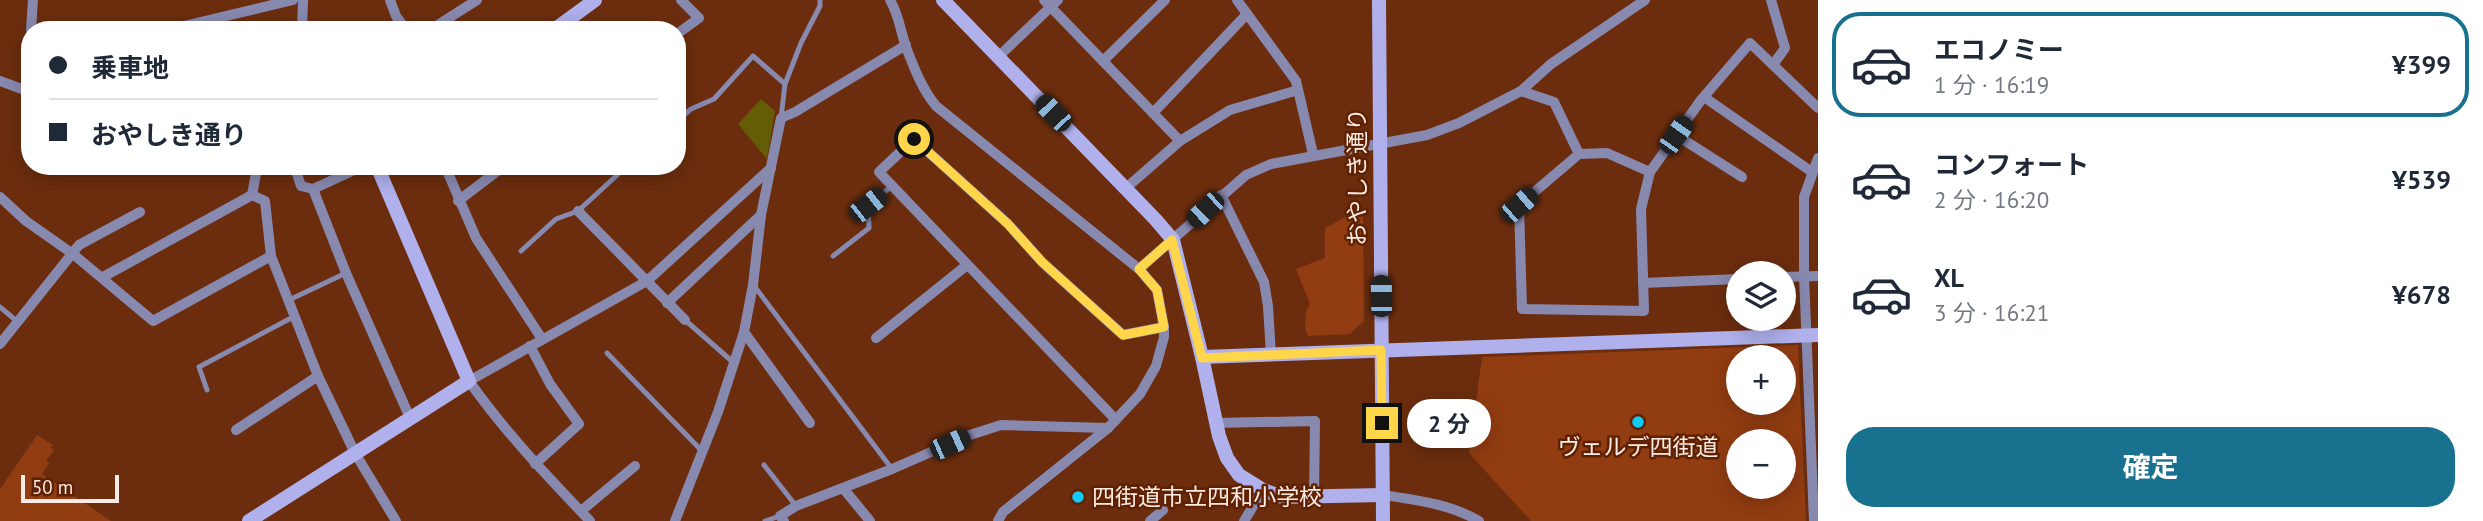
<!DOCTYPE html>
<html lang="ja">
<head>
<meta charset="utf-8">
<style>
  body { margin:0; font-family:"PT Sans","Noto Sans JP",sans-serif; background:#f6f6f7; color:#1f2937; height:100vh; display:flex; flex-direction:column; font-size:26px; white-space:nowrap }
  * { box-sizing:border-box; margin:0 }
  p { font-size:23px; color:#747a83 }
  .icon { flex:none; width:38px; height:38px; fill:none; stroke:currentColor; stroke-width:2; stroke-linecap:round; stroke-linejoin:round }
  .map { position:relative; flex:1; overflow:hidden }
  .side { display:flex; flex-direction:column; background:#fff; width:665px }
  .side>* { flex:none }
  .top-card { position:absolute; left:21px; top:21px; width:665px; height:154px; border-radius:28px; box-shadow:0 4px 18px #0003; display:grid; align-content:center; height:154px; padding:0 28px; background:#fff }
  .controls { position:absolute; left:1726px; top:261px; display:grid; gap:14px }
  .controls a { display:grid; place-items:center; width:70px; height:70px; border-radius:50%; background:#fff; box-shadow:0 4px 18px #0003; font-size:35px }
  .scale { position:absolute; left:21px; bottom:18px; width:98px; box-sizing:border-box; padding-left:7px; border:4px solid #fbebe4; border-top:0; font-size:19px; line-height:24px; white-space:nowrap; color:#fbebe4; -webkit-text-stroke:5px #5f2101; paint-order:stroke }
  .end { position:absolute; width:32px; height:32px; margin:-16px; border:9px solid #ffd54a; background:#111; box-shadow:0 0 0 4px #111 }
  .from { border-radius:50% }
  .bubble { position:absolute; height:49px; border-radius:24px; background:#fff; box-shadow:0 4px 18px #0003; font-size:23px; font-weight:700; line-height:49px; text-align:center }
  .car { position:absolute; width:21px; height:42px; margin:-21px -10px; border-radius:9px; box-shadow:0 0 5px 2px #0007; background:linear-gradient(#222 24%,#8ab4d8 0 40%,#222 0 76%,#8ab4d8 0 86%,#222 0) }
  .top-card b { display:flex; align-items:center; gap:24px; height:66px; font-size:26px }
  .top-card b+b { border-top:2px solid #e0e1e3 }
  .top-card i { width:18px; height:18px; background:#1f2937 }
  ul { padding:12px 0 0; list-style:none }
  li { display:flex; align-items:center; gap:21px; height:105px; margin:0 14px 10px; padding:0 14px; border:4px solid transparent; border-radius:28px }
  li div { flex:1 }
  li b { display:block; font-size:26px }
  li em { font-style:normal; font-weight:700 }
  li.current { border-color:#18718f }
  li>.icon { width:63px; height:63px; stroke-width:1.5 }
  .action { display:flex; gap:14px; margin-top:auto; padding:14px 28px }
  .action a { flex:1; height:80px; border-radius:28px; background:#18718f; color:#fff; font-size:28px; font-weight:700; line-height:80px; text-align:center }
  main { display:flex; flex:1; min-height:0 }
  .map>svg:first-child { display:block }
  .green { fill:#655d05 }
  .building { fill:#913c11; fill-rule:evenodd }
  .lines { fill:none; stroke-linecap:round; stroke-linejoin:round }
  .lane { stroke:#8889af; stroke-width:5 }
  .street { stroke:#8889af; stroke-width:10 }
  .secondary { stroke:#afb0ec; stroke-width:14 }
  .route { stroke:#ffd54a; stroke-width:9 }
  .poi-dot { fill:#0fcafa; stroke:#5f2101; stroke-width:2.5 }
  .labels { text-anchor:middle; stroke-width:5; stroke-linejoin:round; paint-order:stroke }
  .street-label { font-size:23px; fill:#fbebe4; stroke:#5f2101 }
  .poi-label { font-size:23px; fill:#fbebe4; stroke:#5f2101 }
</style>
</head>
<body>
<main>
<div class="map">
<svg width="1818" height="521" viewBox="0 0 1818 521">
  <rect width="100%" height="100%" fill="#6b2d0e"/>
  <path class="green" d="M 761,99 L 775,111 L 767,159 L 738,124 Z"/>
  <g class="building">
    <path d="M 1346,217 L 1363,217 L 1364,321 L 1350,334 L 1308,336 L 1305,327 L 1306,312 L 1310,304 L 1296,269 L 1325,258 L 1325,228 Z"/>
    <path d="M 1798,345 L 1806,521 L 1531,521 L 1469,453 L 1482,357 ZM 1738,357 L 1783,357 L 1783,402 L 1738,402 ZM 1738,441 L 1783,441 L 1783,486 L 1738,486 Z"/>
    <path d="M 37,435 L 53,445 L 51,448 L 54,450 L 46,461 L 49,463 L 42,474 L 111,521 L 0,521 L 0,489 Z"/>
  </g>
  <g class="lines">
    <g class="lane">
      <path d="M 785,84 L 801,43 L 820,6 L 820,0"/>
      <path d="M 677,121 L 691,109 L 714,99 L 753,56 L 785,84 L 781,118"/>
      <path d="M 521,251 L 556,219 L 578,211 L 627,166"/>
      <path d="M 833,256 L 869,228 L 868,205 L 892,186"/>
      <path d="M 755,287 L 892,469"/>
      <path d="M 289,300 L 346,273"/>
      <path d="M 0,307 L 19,323"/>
      <path d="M 685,320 L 734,363"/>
      <path d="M 607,353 L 702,451"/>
      <path d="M 207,390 L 199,367 L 295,316"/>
      <path d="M 764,465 L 796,506"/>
      <path d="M 765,521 L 780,516"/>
    </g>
    <g class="street">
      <path d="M 390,0 L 396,16 L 406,30"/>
      <path d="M 890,0 C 899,15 900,30 906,47 C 914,68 922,89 936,106 L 1139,269 L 1157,290 L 1164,327 L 1164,337 L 1156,366 L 1140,394 L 1108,428 L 1003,512 L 998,521"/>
      <path d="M 1044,0 L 1180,141"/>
      <path d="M 1237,0 L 1296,81 L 1313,154"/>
      <path d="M 1771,0 L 1785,48 L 1773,65"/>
      <path d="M 31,30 L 33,0"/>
      <path d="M 167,30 L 293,0"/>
      <path d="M 302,30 L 303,0"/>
      <path d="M 430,30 L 477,0"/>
      <path d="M 677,34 L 699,18 L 681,0"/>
      <path d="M 998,57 L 1058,0"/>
      <path d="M 1103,61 L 1165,0"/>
      <path d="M 0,81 L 30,92"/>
      <path d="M 26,90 L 30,41"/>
      <path d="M 1521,91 L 1554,102 L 1579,154"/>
      <path d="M 1704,97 L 1812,172"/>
      <path d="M 1153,113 L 1247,14"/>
      <path d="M 1676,135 L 1742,177"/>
      <path d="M 247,166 L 257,168 L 252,195"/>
      <path d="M 445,166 L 476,238 L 542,339"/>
      <path d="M 1650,172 L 1607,153 L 1579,154 L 1519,205 L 1522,309 L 1644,311 L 1641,209 L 1650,172 L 1701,100 L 1750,43 L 1818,108"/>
      <path d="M 297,174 L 301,186 L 313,189 L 346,273 L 410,418"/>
      <path d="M 1126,188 L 1180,141 L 1230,110 L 1298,90"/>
      <path d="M 313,189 L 363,166"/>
      <path d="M 1221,195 L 1264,282 L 1268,306 L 1271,355"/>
      <path d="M 0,197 L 26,221 L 73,254 L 153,321 L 271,256"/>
      <path d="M 458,201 L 504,166"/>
      <path d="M 578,211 L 685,320"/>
      <path d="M 1139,269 L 1246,175 L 1271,164 L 1427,135 L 1459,123 L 1521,91 L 1551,64 L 1645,0"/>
      <path d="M 103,277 L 252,195 L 265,201 L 271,256 L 318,376 L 355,453 L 396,521"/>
      <path d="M 1783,277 L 1818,276"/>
      <path d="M 1643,283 L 1738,279"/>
      <path d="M 667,303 L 761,215"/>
      <path d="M 744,332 L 810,423"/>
      <path d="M 876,338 L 967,265"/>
      <path d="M 0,344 L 79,245 L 140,212"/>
      <path d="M 530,346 L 550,384 L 579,424 L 535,464"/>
      <path d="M 1116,420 L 879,172 L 914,139 L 1008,224 L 1042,262 L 1123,335 L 1164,327"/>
      <path d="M 1216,423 L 1315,421 L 1314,498"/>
      <path d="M 236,430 L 318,376"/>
      <path d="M 843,488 L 870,521"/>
      <path d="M 1383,495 C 1416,500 1450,504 1479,521"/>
      <path d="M 581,511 L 635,466"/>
      <path d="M 590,521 C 547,476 505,432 469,381 L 647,281 L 771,168"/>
      <path d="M 675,521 L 718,412 L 744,332 L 753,285 L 761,215 L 781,118 L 795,112 L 906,45"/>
      <path d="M 784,521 L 780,516 L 796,506 L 892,469 L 970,435 L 1001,425 L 1108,428"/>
      <path d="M 1150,521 L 1163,510"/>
      <path d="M 1244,521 L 1263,490"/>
      <path d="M 1814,521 L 1804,276 L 1804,197 L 1818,158"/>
    </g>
    <g class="secondary">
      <path d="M 943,0 L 1156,220 L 1173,240 L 1202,357 L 1219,436 L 1227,458 L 1239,475 L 1263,490 L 1282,497 L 1383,495"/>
      <path d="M 1379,0 L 1383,521"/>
      <path d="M 554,30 L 595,0"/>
      <path d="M 1202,357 L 1818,335"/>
      <path d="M 249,521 L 469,381 L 377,166"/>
    </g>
  </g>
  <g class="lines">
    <path class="route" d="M 914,139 L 1008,224 L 1042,262 L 1123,335 L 1164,327 L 1157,290 L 1139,269 L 1172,240 L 1202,358 L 1381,350 L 1382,423"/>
  </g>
  <g class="poi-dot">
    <circle cx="1638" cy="422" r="7"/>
    <circle cx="1078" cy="497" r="7"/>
  </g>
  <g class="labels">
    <g class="street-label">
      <text transform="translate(1357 177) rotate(-90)" y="8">おやしき通り</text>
    </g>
    <g class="poi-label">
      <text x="1638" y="455">ヴェルデ四街道</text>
      <text x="1092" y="505" text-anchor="start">四街道市立四和小学校</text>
    </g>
  </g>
</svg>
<div class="controls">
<a><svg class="icon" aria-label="layers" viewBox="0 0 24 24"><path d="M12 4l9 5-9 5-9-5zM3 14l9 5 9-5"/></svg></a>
<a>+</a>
<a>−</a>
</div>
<div class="scale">50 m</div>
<i class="end from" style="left:914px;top:139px"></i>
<i class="end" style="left:1382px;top:423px"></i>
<div class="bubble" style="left:1407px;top:399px;width:84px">2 分</div>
<i class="car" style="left:1053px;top:113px;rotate:316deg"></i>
<i class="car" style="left:1676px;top:135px;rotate:35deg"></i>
<i class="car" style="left:868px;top:205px;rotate:52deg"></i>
<i class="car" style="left:1519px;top:205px;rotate:49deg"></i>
<i class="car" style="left:1205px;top:210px;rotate:227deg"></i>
<i class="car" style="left:1381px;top:296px;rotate:359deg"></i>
<i class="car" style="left:950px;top:444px;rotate:66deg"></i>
<div class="top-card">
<b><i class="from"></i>乗車地</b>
<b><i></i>おやしき通り</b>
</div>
</div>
<section class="side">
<ul>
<li class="current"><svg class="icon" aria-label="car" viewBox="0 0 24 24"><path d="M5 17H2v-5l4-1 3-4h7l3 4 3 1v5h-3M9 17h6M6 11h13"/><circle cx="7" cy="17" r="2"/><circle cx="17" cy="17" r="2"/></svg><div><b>エコノミー</b><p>1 分 · 16:19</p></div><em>¥399</em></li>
<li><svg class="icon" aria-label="car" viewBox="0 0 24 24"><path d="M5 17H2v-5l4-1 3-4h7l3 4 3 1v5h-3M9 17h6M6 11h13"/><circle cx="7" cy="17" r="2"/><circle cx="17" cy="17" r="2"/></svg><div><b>コンフォート</b><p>2 分 · 16:20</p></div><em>¥539</em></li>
<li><svg class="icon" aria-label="car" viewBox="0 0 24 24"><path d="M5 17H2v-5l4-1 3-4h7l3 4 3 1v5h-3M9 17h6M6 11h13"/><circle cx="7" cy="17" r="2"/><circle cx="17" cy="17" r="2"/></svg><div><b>XL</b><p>3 分 · 16:21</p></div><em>¥678</em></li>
</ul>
<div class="action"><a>確定</a></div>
</section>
</main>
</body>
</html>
